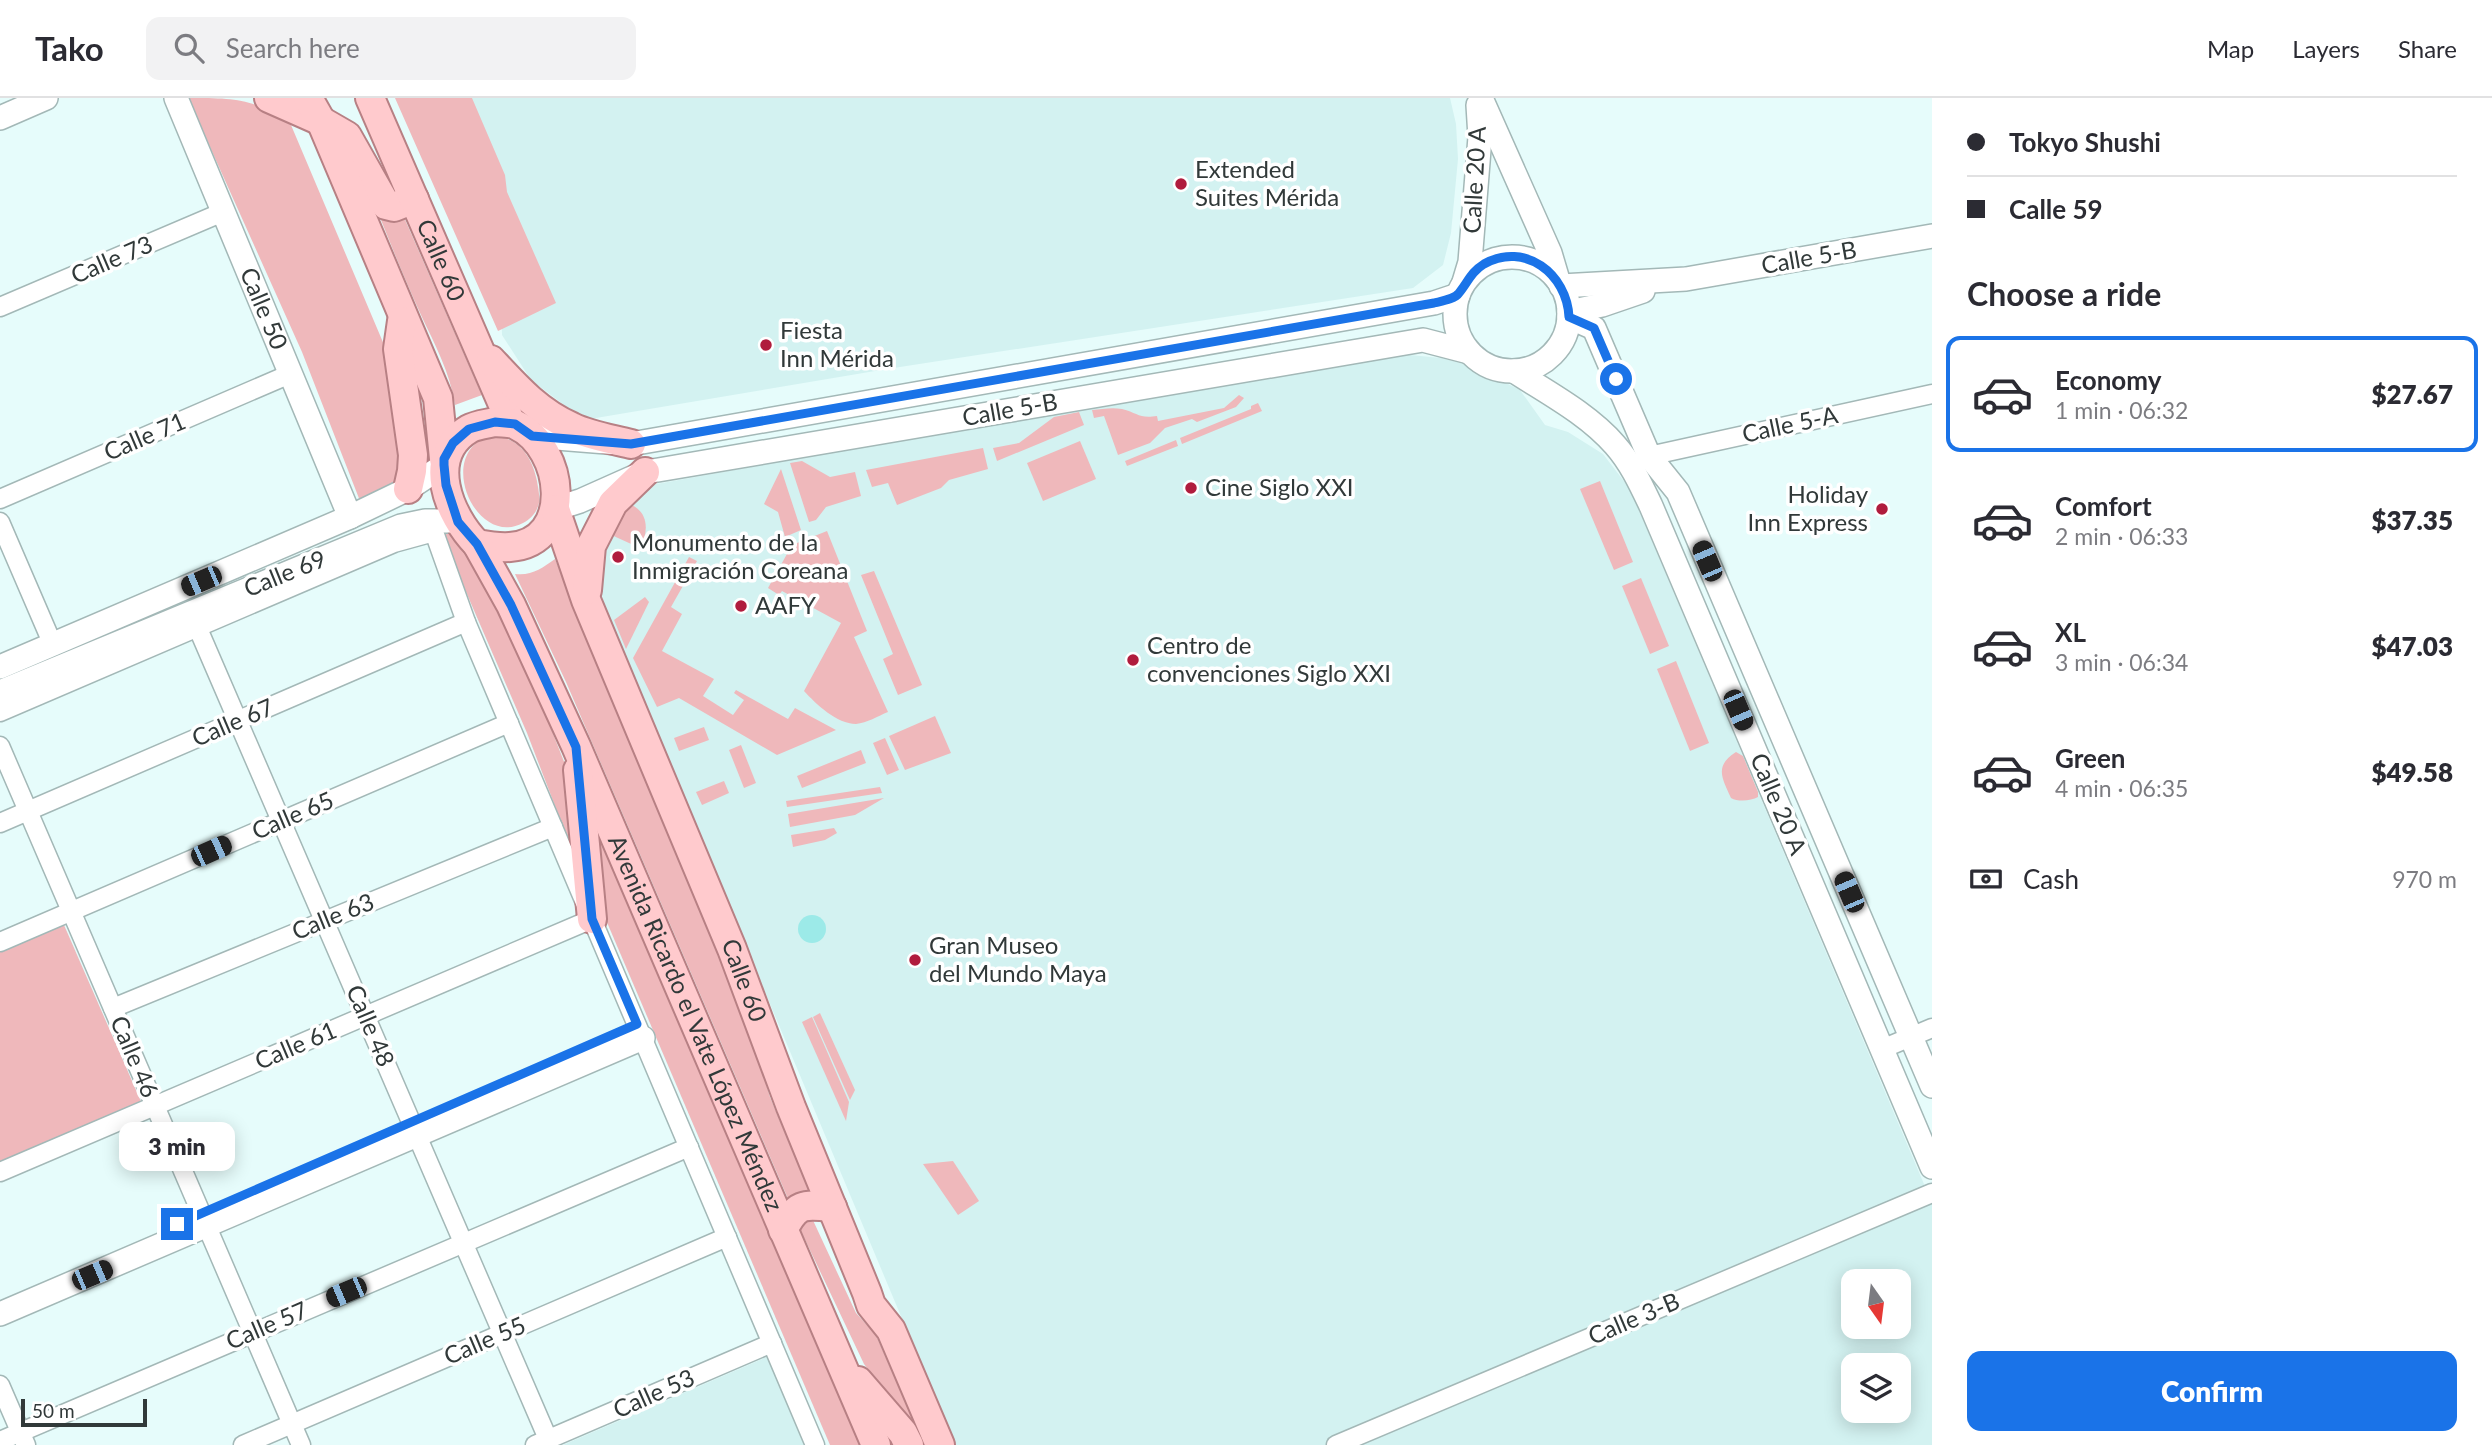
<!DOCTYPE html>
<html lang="en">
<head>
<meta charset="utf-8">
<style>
  body { margin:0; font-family:Lato,sans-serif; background:#f2f2f3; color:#2b2b33; height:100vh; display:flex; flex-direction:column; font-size:26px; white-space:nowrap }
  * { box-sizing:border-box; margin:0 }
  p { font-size:23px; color:#7c7c81 }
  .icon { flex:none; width:38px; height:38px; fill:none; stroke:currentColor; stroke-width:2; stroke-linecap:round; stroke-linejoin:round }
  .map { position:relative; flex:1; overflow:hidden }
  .side { display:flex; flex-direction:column; background:#fff; width:560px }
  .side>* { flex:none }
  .banner { display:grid; align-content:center; height:154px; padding:0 35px; background:#fff }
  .needle { width:46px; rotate:166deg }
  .buttons { position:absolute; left:1841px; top:1171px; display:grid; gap:14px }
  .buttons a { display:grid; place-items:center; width:70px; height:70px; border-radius:14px; background:#fff; box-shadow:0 4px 18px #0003; font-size:35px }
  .scale { position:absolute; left:21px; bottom:18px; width:126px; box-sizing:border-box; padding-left:7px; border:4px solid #313939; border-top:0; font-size:19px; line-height:24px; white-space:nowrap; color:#313939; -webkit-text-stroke:5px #fff; paint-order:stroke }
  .end { position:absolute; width:32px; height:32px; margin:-16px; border:9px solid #1a73e8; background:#fff; box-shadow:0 0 0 4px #fff }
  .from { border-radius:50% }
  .bubble { position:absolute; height:49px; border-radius:14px; background:#fff; box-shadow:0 4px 18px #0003; font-size:23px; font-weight:800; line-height:49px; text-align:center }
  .car { position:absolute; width:21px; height:42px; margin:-21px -10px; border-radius:9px; box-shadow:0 0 5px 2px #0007; background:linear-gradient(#222 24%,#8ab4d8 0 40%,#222 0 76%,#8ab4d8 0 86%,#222 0) }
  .banner b { display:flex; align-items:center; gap:24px; height:66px; font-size:26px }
  .banner b+b { border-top:2px solid #e1e1e2 }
  .banner i { width:18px; height:18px; background:#2b2b33 }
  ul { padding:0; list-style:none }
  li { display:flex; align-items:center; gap:21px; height:116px; margin:0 14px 10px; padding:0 21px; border:4px solid transparent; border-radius:14px }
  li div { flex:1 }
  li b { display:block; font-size:26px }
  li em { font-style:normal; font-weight:800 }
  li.on { border-color:#1a73e8 }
  li>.icon { width:63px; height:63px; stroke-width:1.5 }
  h2 { padding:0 35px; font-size:32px; line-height:84px }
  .pay { display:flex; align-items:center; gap:18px; height:77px; padding:0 35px; font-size:26px }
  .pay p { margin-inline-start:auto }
  .action { display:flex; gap:14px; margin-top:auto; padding:14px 35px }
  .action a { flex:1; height:80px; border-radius:14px; background:#1a73e8; color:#fff; font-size:28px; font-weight:800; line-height:80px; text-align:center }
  header { display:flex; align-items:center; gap:42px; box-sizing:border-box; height:98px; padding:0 35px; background:#fff; border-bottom:2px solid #e1e1e2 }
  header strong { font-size:33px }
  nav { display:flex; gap:38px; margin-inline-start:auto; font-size:24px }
  .search { width:490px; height:63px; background:#f2f2f3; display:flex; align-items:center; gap:18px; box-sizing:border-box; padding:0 24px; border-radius:14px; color:#7c7c81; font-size:26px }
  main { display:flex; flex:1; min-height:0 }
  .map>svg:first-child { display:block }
  .built { fill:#d3f2f1; fill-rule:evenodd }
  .green { fill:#efb8bb }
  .water { fill:#9ceae8 }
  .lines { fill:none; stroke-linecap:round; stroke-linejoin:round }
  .minor-casing { stroke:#a3b8b7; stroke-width:21 }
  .tertiary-casing { stroke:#a3b8b7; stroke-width:26 }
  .primary-casing { stroke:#b78084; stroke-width:32 }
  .minor { stroke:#fff; stroke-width:18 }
  .tertiary { stroke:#fff; stroke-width:23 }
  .primary { stroke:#ffcacd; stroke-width:28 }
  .route { stroke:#1a73e8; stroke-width:9 }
  .poi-dot { fill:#b01c3d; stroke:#fff; stroke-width:2.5 }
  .labels { text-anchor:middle; stroke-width:7; stroke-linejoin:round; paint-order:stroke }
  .poi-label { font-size:24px; fill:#313939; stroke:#fff; text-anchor:start }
  .street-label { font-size:24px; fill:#313939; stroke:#fff }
</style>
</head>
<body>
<header>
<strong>Tako</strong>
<div class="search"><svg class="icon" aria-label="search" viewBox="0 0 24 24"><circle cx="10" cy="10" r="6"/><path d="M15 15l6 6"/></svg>Search here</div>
<nav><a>Map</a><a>Layers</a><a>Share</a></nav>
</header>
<main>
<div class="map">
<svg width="1932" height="1347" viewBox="0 0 1932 1347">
  <rect width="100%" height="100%" fill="#e6fcfb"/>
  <g class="built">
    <path d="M 458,0 L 1450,0 L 1456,26 L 1458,61 L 1451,135 L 1443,167 L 1413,190 L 887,271 L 584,322 L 531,282 L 502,237 L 498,93 Z"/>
    <path d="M 1400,256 L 1441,260 L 1460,265 L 1484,274 L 1520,292 L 1545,327 L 1568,334 L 1603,356 L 1630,391 L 1932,1105 L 1932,1347 L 955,1347 L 609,522 L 600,491 L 598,473 L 614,417 L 651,387 L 1349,262 ZM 1853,1183 L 1899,1183 L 1899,1228 L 1853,1228 ZM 1853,1267 L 1899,1267 L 1899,1312 L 1853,1312 Z"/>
    <path d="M 769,1258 L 807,1347 L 563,1347 Z"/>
  </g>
  <g class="green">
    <path d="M 188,0 C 235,0 254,0 291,27 L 396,275 L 408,356 L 396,387 L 360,403 L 302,254 Z"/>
    <path d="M 395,0 L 472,0 L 505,77 L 507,94 L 556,205 L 498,233 Z"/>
    <path d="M 377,112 L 403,117 L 482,297 L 455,307 C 450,274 435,247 421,217 C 405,182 391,147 377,112 Z"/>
    <path d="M 1239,297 L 1244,300 L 1236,309 L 1197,324 L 1192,321 L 1165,330 L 1150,345 L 1118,357 L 1104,318 L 1094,320 L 1092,312 C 1102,311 1112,309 1122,311 C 1138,315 1139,321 1157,318 L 1158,323 L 1224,310 Z"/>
    <path d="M 1258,305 L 1262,313 L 1182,346 L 1180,340 L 1251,311 L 1251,308 Z"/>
    <path d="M 1079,314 L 1084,327 L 997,363 L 993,350 L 1019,345 L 1054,319 Z"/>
    <path d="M 487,339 C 516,335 532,357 537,383 C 538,390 540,397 539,405 C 537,414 531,421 523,425 C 476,450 436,358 487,339 Z"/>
    <path d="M 1176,342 L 1178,348 L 1127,368 L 1125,363 Z"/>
    <path d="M 1080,343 L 1096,381 L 1043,403 L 1027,365 Z"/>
    <path d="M 983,350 L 988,371 L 949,382 L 941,390 L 897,407 L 888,385 L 872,389 L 866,372 Z"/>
    <path d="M 802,363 L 830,379 L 855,374 L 861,398 L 826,409 L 816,422 L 809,424 L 790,365 Z"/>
    <path d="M 781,371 L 801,432 L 785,439 L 778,414 L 764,406 Z"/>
    <path d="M 1600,383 L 1633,464 L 1614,472 L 1580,391 Z"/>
    <path d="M 629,406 C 649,413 649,434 640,450 L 607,435 Z"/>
    <path d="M 827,433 L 867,533 L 854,539 L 888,614 C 878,618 867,625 856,626 C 837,626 816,606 804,593 L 841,525 L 782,493 L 779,497 L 768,490 L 792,447 Z"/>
    <path d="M 448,434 L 455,437 L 479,467 L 535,590 L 576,694 L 575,760 L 527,635 L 441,436 Z"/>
    <path d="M 689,459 L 697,463 L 671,509 L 682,516 L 662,553 L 714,581 L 703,598 L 733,617 L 744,602 L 734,595 L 736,592 L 788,621 L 795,610 L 836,632 L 777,657 L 679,600 L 657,609 L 633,560 Z"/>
    <path d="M 555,461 L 747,922 L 770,999 L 809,1093 L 798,1094 L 789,1103 L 566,584 L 515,476 C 532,478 542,470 555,461 Z"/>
    <path d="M 874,473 L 922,587 L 898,597 L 883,561 L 893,556 L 861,477 Z"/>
    <path d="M 1641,480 L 1669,548 L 1650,556 L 1622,488 Z"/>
    <path d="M 645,499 L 649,504 L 626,551 L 614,522 Z"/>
    <path d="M 1676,563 L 1709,645 L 1690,653 L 1657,571 Z"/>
    <path d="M 935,618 L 951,655 L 905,672 L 889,638 Z"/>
    <path d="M 704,629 L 709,642 L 679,653 L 674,640 Z"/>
    <path d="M 885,640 L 899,672 L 887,677 L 873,645 Z"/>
    <path d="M 741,647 L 756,685 L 744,690 L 729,652 Z"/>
    <path d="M 861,652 L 866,665 L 802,690 L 797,678 Z"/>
    <path d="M 1736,654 L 1743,658 L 1758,694 L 1758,699 C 1751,703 1738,704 1731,700 C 1722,680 1714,668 1736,654 Z"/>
    <path d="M 724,683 L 729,695 L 702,707 L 696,694 Z"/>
    <path d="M 880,689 L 882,695 L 787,709 L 786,703 Z"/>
    <path d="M 884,700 L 855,717 L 790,729 L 788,716 Z"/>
    <path d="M 592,717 L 860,1347 L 830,1347 L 603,815 Z"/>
    <path d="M 834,730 L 837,735 L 825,742 L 793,749 L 791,737 Z"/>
    <path d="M 64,827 L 143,1008 L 0,1070 L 0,854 Z"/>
    <path d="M 820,915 L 855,992 L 850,1002 L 813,919 Z"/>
    <path d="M 812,919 L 849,1004 L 846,1023 L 802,924 Z"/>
    <path d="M 953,1063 L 979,1103 L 958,1117 L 923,1066 Z"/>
    <path d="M 811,1118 L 856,1215 L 876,1237 L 924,1347 L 921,1347 L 903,1316 L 864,1266 L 799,1129 Z"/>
  </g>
  <circle class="water" cx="812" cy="831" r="14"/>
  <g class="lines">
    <g class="minor-casing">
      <g id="minor">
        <path d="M 0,209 L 223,114"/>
        <path d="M 1649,358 L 1932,296"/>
        <path d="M 0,401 L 290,276"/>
        <path d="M 0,424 L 53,547"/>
        <path d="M 193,519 L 548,1341"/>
        <path d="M 0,614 L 394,445 L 434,434 L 466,524 L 815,1347"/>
        <path d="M 0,648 L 301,1347"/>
        <path d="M 0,725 L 466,524"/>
        <path d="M 0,844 L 509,625"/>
        <path d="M 113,910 L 553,729"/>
        <path d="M 1882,951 L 1932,930"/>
        <path d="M 0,1074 L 592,821"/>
        <path d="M 0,1287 L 26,1347"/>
        <path d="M 0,1343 L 689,1049"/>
        <path d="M 243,1347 L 727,1139"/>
        <path d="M 535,1347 L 772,1245"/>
        <path d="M 1336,1347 L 1932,1095"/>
      </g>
    </g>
    <g class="tertiary-casing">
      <g id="tertiary">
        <path id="s1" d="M 176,0 L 350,419"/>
        <path d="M 1481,0 L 1550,155 L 1558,182"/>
        <path d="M 0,20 L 46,0"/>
        <circle cx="1512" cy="216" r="57"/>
        <path d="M 1464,184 L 1470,164 L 1480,39 L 1478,7"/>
        <path d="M 1561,188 L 1686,181 L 1932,138"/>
        <path d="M 1569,214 L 1602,207 L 1643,193"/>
        <path d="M 1569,219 L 1594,230 L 1649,358 L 1678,394 L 1932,988"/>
        <path d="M 1514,273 C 1548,295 1588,316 1615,347 C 1631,365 1641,387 1651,408 L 1932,1069"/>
        <path d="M 532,338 L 631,346 L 1434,205 L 1458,197"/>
        <path d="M 555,411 L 580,403 L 645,374 L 658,372 L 1423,242 L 1469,254"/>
        <path d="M 0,569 L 350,419 L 408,391 L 444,367"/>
        <path d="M 0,594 L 401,428 L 425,423 L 458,423"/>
        <path d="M 0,1216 L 643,940"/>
      </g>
    </g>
    <g class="primary-casing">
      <g id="primary">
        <path d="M 269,0 L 321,23 L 347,38 L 386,107 L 394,109 L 414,101"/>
        <path d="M 308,0 L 321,23 L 438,300 L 444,361"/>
        <path id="s2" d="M 370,0 L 511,325"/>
        <path d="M 402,223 L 398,251 L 413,357 L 412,373 L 408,391"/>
        <path d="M 491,262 C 516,289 538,314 572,329 C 590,338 612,341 631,346"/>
        <path d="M 495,324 C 502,325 510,324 516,327 C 565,350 575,444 510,449 C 499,450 488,448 477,446 C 449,418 424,358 469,331 C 476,327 487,326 495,324 Z"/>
        <path id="s3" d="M 555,411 L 586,502 L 732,851 L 791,1009 L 867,1195 L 871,1207 L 891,1232 L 940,1347"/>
        <path id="s4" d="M 477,446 L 511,507 L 576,648 L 876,1347"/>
        <path d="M 587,492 L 591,448 L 613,405 L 645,374"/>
        <path d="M 578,672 L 592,821"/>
        <path d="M 783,1132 C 797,1105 803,1106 832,1109"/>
        <path d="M 858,1283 L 903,1335 L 909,1347"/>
      </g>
    </g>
    <use href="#minor" class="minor"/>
    <use href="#tertiary" class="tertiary"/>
    <use href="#primary" class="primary"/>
  </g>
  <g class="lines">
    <path class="route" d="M 177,1126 L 637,926 L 592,821 L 576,649 L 511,507 L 477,446 L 458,424 L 446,387 L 444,367 L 444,361 L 453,345 L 469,331 L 495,324 L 515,326 L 532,338 L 631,346 L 1434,205 C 1442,203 1455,201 1459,195 C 1468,184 1471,174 1484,166 C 1525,143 1567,176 1569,219 L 1594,230 L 1616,281"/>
  </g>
  <g class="poi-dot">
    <circle cx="1181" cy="86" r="7"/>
    <circle cx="766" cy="247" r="7"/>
    <circle cx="1191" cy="390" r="7"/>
    <circle cx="1882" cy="411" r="7"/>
    <circle cx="618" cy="459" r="7"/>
    <circle cx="741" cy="508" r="7"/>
    <circle cx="1133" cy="562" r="7"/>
    <circle cx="915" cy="862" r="7"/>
  </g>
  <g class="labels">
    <g class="poi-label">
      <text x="1195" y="80">Extended<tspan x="1195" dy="28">Suites Mérida</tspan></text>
      <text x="780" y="241">Fiesta<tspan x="780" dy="28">Inn Mérida</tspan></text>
      <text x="1205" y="398">Cine Siglo XXI</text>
      <text x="1868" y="405" text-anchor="end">Holiday<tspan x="1868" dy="28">Inn Express</tspan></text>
      <text x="632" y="453">Monumento de la<tspan x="632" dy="28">Inmigración Coreana</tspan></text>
      <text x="755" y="516">AAFY</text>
      <text x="1147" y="556">Centro de<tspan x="1147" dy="28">convenciones Siglo XXI</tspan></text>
      <text x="929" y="856">Gran Museo<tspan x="929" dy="28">del Mundo Maya</tspan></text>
    </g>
    <g class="street-label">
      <text transform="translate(1475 82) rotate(-87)" y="8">Calle 20 A</text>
      <text transform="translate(1809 160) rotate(-10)" y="8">Calle 5-B</text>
      <text transform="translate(112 162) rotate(-23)" y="8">Calle 73</text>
      <text dy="8" stroke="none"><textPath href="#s2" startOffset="177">Calle 60</textPath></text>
      <text dy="8" stroke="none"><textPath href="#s1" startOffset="228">Calle 50</textPath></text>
      <text transform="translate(1010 312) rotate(-10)" y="8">Calle 5-B</text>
      <text transform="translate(1790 327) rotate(-12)" y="8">Calle 5-A</text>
      <text transform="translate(145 339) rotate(-23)" y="8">Calle 71</text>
      <text transform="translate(285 476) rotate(-22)" y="8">Calle 69</text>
      <text transform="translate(233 625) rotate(-23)" y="8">Calle 67</text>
      <text transform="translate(1778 706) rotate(67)" y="8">Calle 20 A</text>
      <text transform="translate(293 718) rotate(-23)" y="8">Calle 65</text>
      <text transform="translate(333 819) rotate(-22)" y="8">Calle 63</text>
      <text dy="8" stroke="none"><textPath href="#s3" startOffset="508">Calle 60</textPath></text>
      <text dy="8" stroke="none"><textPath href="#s4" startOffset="527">Avenida Ricardo el Vate López Méndez</textPath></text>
      <text transform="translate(370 928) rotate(67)" y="8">Calle 48</text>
      <text transform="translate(296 948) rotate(-23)" y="8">Calle 61</text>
      <text transform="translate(134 959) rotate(67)" y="8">Calle 46</text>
      <text transform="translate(1634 1221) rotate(-23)" y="8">Calle 3-B</text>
      <text transform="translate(267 1228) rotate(-23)" y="8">Calle 57</text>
      <text transform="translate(485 1243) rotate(-23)" y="8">Calle 55</text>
      <text transform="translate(654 1296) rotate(-24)" y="8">Calle 53</text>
    </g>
  </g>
</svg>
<div class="buttons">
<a><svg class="needle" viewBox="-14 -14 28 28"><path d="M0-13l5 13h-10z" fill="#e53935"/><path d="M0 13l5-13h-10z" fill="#7c7c81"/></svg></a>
<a><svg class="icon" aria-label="layers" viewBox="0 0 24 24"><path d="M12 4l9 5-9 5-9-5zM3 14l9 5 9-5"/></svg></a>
</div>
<div class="scale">50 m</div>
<i class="end from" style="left:1616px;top:281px"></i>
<i class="end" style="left:177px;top:1126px"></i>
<div class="bubble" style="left:119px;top:1024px;width:116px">3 min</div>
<i class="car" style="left:1707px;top:463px;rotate:337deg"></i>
<i class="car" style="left:201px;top:483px;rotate:247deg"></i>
<i class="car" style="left:1738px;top:612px;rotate:157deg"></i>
<i class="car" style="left:211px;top:753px;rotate:66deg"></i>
<i class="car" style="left:1849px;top:794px;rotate:337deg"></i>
<i class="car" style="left:92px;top:1177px;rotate:67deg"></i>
<i class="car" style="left:346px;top:1194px;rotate:247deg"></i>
</div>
<section class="side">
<div class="banner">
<b><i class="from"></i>Tokyo Shushi</b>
<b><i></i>Calle 59</b>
</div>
<h2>Choose a ride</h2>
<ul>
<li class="on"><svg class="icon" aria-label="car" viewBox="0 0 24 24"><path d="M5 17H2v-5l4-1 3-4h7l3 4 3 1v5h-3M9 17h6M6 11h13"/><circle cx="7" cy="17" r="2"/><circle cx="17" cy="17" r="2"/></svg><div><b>Economy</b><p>1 min · 06:32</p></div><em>$27.67</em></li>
<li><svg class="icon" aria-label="car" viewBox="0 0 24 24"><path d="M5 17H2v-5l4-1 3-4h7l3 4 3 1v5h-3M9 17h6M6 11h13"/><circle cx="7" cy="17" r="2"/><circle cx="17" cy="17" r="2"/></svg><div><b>Comfort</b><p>2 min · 06:33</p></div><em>$37.35</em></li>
<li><svg class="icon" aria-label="car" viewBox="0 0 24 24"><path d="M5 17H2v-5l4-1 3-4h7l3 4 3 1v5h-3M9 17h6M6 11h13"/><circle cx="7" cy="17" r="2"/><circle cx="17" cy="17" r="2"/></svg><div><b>XL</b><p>3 min · 06:34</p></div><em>$47.03</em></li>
<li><svg class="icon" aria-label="car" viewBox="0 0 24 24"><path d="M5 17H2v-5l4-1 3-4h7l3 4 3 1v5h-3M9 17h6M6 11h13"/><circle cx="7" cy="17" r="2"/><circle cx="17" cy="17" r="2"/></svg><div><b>Green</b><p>4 min · 06:35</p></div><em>$49.58</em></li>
</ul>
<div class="pay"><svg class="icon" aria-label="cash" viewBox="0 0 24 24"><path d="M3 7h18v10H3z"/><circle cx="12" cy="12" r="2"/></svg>Cash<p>970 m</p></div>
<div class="action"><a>Confirm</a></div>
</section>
</main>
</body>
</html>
